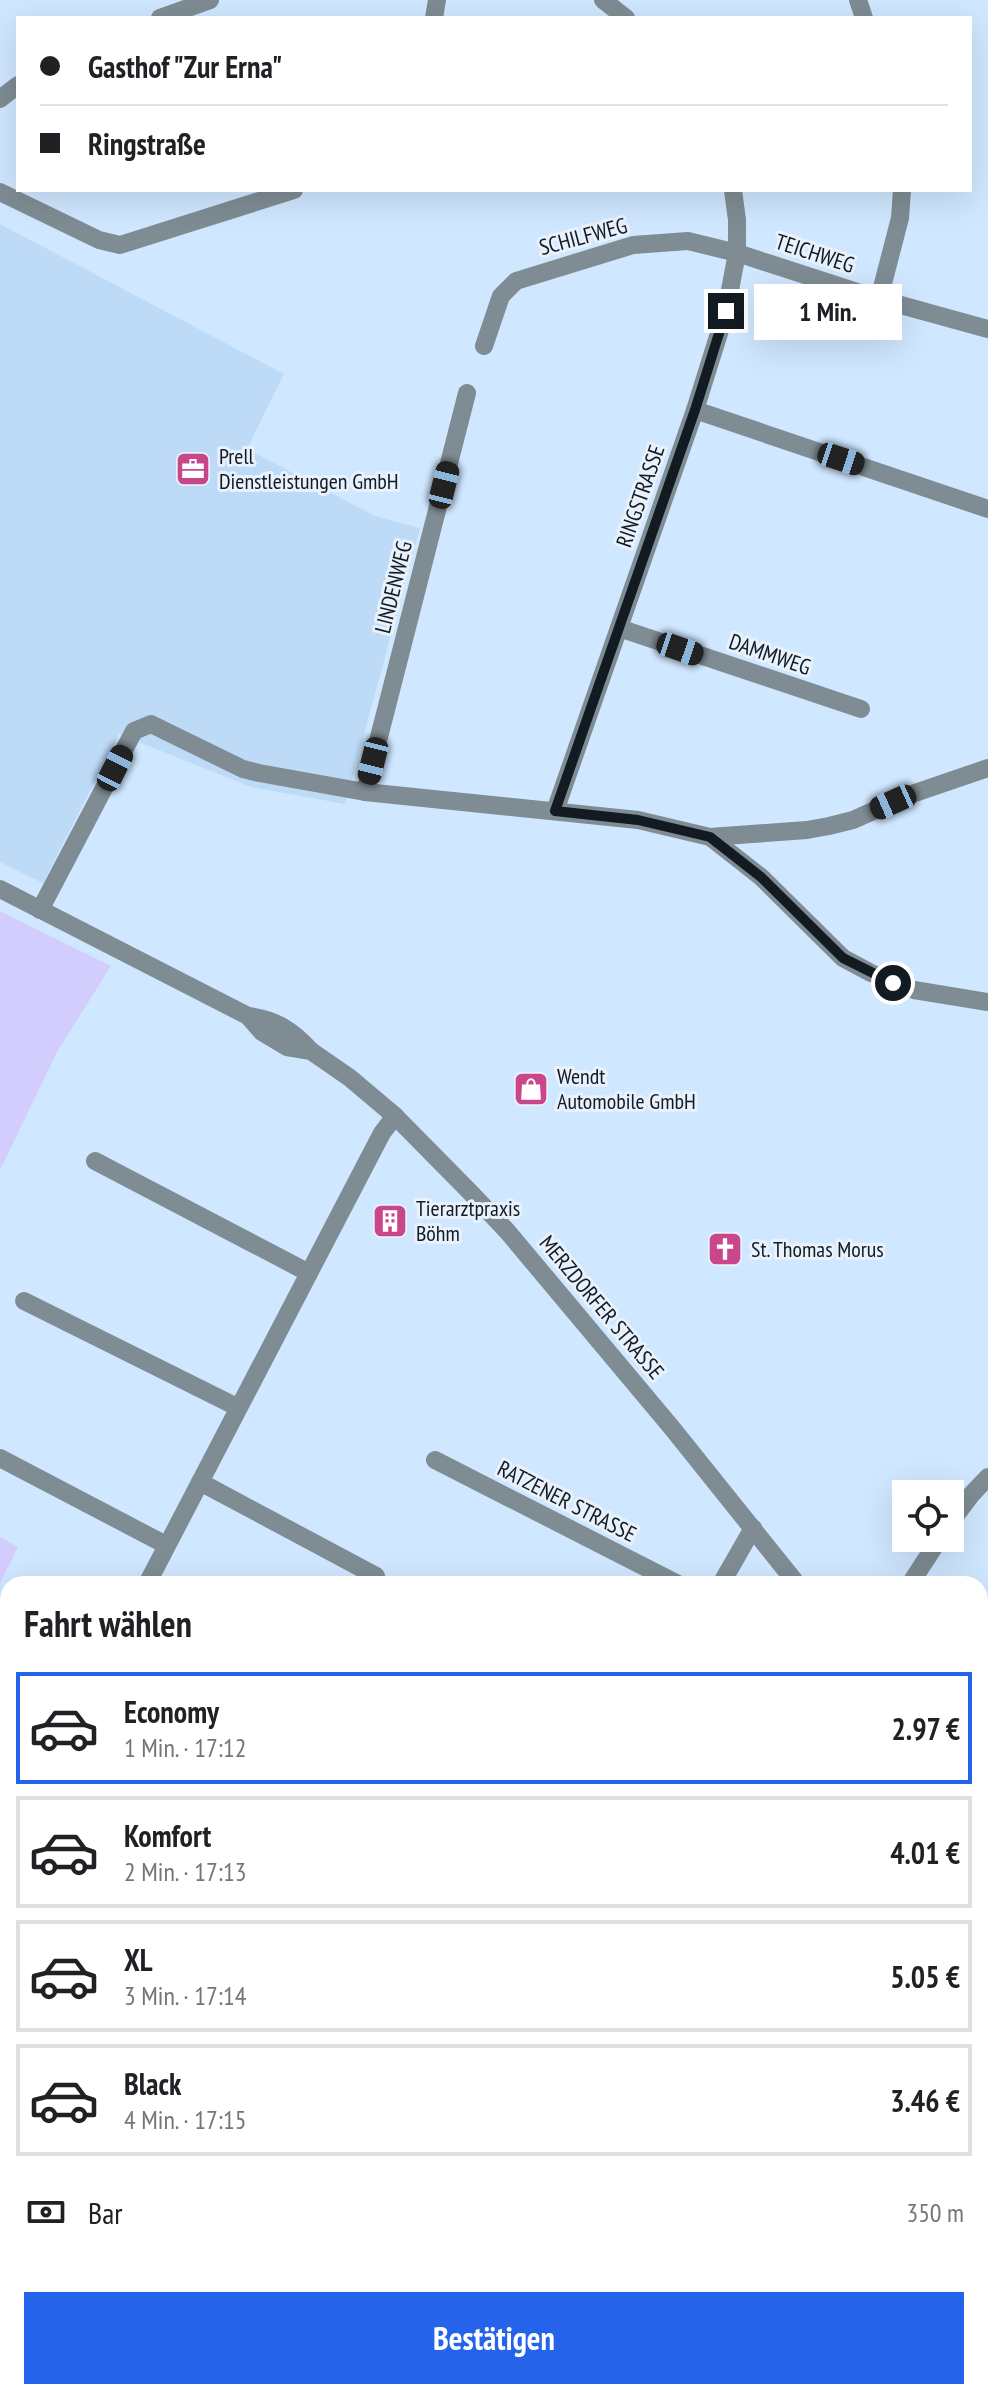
<!DOCTYPE html>
<html lang="de">
<head>
<meta charset="utf-8">
<style>
  body { margin:0; font-family:"PT Sans Narrow",sans-serif; background:#f6f6f6; color:#202124; height:100vh; display:flex; flex-direction:column; font-size:30px; white-space:nowrap }
  * { box-sizing:border-box; margin:0 }
  p { font-size:26px; color:#757577 }
  .icon { flex:none; width:44px; height:44px; fill:none; stroke:currentColor; stroke-width:2; stroke-linecap:round; stroke-linejoin:round }
  .map { position:relative; flex:1; overflow:hidden }
  .details { position:absolute; left:0px; top:1576px; width:988px; height:824px; display:flex; flex-direction:column; background:#fff; border-radius:24px 24px 0 0; box-shadow:0 8px 32px #0002 }
  .details>* { flex:none }
  .top-card { position:absolute; left:16px; top:16px; width:956px; height:176px; border-radius:0px; box-shadow:0 8px 32px #0002; display:grid; align-content:center; height:176px; padding:0 24px; background:#fff }
  .tools { position:absolute; left:892px; top:1480px; display:grid; gap:16px }
  .tools a { display:grid; place-items:center; width:72px; height:72px; border-radius:0px; background:#fff; box-shadow:0 8px 32px #0002; font-size:40px }
  .end { position:absolute; width:36px; height:36px; margin:-18px; border:10px solid #121a22; background:#fff; box-shadow:0 0 0 4px #fff }
  .from { border-radius:50% }
  .bubble { position:absolute; height:56px; border-radius:0px; background:#fff; box-shadow:0 8px 32px #0002; font-size:26px; font-weight:800; line-height:56px; text-align:center }
  .car { position:absolute; width:24px; height:48px; margin:-24px -12px; border-radius:10px; box-shadow:0 0 6px 2px #0007; background:linear-gradient(#222 24%,#8ab4d8 0 40%,#222 0 76%,#8ab4d8 0 86%,#222 0) }
  .top-card b { display:flex; align-items:center; gap:28px; height:76px; font-size:30px }
  .top-card b+b { border-top:2px solid #e0e0e0 }
  .top-card i { width:20px; height:20px; background:#202124 }
  ul { padding:0; list-style:none }
  li { display:flex; align-items:center; gap:24px; height:112px; margin:0 16px 12px; padding:0 8px; border:4px solid #e0e0e0; border-radius:0px }
  li div { flex:1 }
  li b { display:block; font-size:30px }
  li em { font-style:normal; font-weight:800 }
  li.on { border-color:#2563eb }
  li>.icon { width:72px; height:72px; stroke-width:1.5 }
  h2 { padding:0 24px; font-size:36px; line-height:96px }
  .pay { display:flex; align-items:center; gap:20px; height:88px; padding:0 24px; font-size:30px }
  .pay p { margin-inline-start:auto }
  .action { display:flex; gap:16px; margin-top:auto; padding:16px 24px }
  .action a { flex:1; height:92px; border-radius:0px; background:#2563eb; color:#fff; font-size:32px; font-weight:800; line-height:92px; text-align:center }
  .map>svg:first-child { display:block }
  .built { fill:#bddaf7 }
  .green { fill:#d2cdfd }
  .lines { fill:none; stroke-linecap:round; stroke-linejoin:round }
  .minor { stroke:#7f8c93; stroke-width:18 }
  .route { stroke:#121a22; stroke-width:10 }
  .labels { text-anchor:middle; stroke-width:6; stroke-linejoin:round; paint-order:stroke }
  .street-label { font-size:22px; fill:#121a22; stroke:#e9f2fc }
  .poi-label { font-size:22px; fill:#121a22; stroke:#e9f2fc; text-anchor:start }
</style>
</head>
<body>
<div class="map">
<svg width="988" height="2400" viewBox="0 0 988 2400">
  <rect width="100%" height="100%" fill="#cfe7ff"/>
  <g class="built">
    <path d="M 0,224 L 284,374 L 247,449 L 375,516 L 420,528 L 345,804 L 251,787 L 119,734 L 43,883 L 0,862 Z"/>
    <path d="M 980,2212 L 988,2221 L 988,2344 L 980,2346 Z"/>
    <path d="M 243,2392 L 812,2392 L 819,2400 L 230,2400 Z"/>
    <path d="M 872,2392 L 911,2392 L 917,2400 L 879,2400 Z"/>
  </g>
  <g class="green">
    <path d="M 0,911 L 111,966 L 57,1052 L 0,1170 Z"/>
    <path d="M 0,1537 L 18,1547 L 0,1583 Z"/>
    <path d="M 988,2123 L 988,2219 L 980,2210 L 980,2129 Z"/>
  </g>
  <g class="lines">
    <g class="minor">
      <path d="M 603,0 L 626,18"/>
      <path d="M 858,0 L 864,18"/>
      <path d="M 160,18 L 210,0"/>
      <path d="M 434,18 L 437,0"/>
      <path d="M 0,99 L 18,85"/>
      <path d="M 0,192 L 99,240 L 120,245 L 294,190"/>
      <path d="M 879,299 L 900,218 L 902,190"/>
      <path d="M 484,346 L 501,296 L 516,281 L 633,245 L 688,241 L 737,253 L 879,299 L 988,329"/>
      <path d="M 695,410 L 988,509"/>
      <path d="M 619,628 L 861,709"/>
      <path d="M 365,792 L 467,393"/>
      <path d="M 555,811 L 695,410 L 726,311 L 737,253 L 737,220 L 733,190"/>
      <path d="M 710,837 L 761,877 L 843,958 L 871,973 L 914,990 L 988,1002"/>
      <path d="M 0,889 L 248,1016 L 262,1032 L 287,1047 L 311,1051 L 350,1078 L 395,1116 L 470,1192 L 507,1231 L 672,1428 L 797,1584"/>
      <path d="M 40,910 L 134,731 L 151,724 L 243,769 L 259,773 L 365,792 L 638,820 L 710,837 L 807,830 L 829,826 L 853,820 L 909,795 L 988,768"/>
      <path d="M 248,1016 C 275,1019 293,1031 311,1051"/>
      <path d="M 95,1161 L 309,1273"/>
      <path d="M 24,1301 L 237,1407"/>
      <path d="M 0,1458 L 166,1545"/>
      <path d="M 435,1460 L 678,1584"/>
      <path d="M 200,1482 L 376,1576"/>
      <path d="M 950,1523 L 971,1495 L 988,1477"/>
      <path d="M 147,1584 L 382,1133 L 395,1116"/>
      <path d="M 721,1584 L 753,1528"/>
      <path d="M 910,1584 L 940,1538"/>
      <path d="M 0,1984 L 8,1988"/>
      <path d="M 980,2128 L 988,2122"/>
      <path d="M 0,2133 L 8,2117"/>
      <path d="M 183,2400 L 196,2392"/>
    </g>
  </g>
  <g class="lines">
    <path class="route" d="M 726,311 L 695,410 L 555,811 L 638,820 L 710,837 L 761,877 L 843,958 L 893,983"/>
  </g>
  <defs>
    <g id="office-square" transform="scale(1.8)"><rect x="-9" y="-9" width="18" height="18" rx="4" fill="#ca468b" stroke="#e9f2fc"/><path d="M-6-3h4V-5.5h4V-3h4V5H-6ZM-1-4.5V-3h2v-1.5ZM-6 0V1H6V0Z" fill="#fff"/></g>
    <g id="shop-square" transform="scale(1.8)"><rect x="-9" y="-9" width="18" height="18" rx="4" fill="#ca468b" stroke="#e9f2fc"/><path d="M-5-2.5h2.3a2.7 3.5 0 0 1 5.4 0H5L5.5 6h-11ZM-1.5-2.5h3a1.5 2.3 0 0 0-3 0Z" fill="#fff"/></g>
    <g id="building-square" transform="scale(1.8)"><rect x="-9" y="-9" width="18" height="18" rx="4" fill="#ca468b" stroke="#e9f2fc"/><path d="M-4-6H4V6H1V3H-1V6H-4ZM-2.5-4.3h1.7v1.8h-1.7ZM.8-4.3h1.7v1.8H.8ZM-2.5-1h1.7V.8h-1.7ZM.8-1h1.7V.8H.8Z" fill="#fff"/></g>
    <g id="church-square" transform="scale(1.8)"><rect x="-9" y="-9" width="18" height="18" rx="4" fill="#ca468b" stroke="#e9f2fc"/><path d="M-1.2-6h2.4v3.5h3.3v2.4h-3.3V6h-2.4V-.1h-3.3v-2.4h3.3Z" fill="#fff"/></g>
  </defs>
  <g fill-rule="evenodd">
    <use href="#office-square" x="193" y="469"/>
    <use href="#shop-square" x="531" y="1089"/>
    <use href="#building-square" x="390" y="1221"/>
    <use href="#church-square" x="725" y="1249"/>
  </g>
  <g class="labels">
    <g class="street-label">
      <text transform="translate(583 236) rotate(-15)" y="8">SCHILFWEG</text>
      <text transform="translate(815 253) rotate(18)" y="8">TEICHWEG</text>
      <text transform="translate(640 496) rotate(-71)" y="8">RINGSTRASSE</text>
      <text transform="translate(393 587) rotate(-76)" y="8">LINDENWEG</text>
      <text transform="translate(770 654) rotate(19)" y="8">DAMMWEG</text>
      <text transform="translate(602 1307) rotate(50)" y="8">MERZDORFER STRASSE</text>
      <text transform="translate(567 1501) rotate(27)" y="8">RATZENER STRASSE</text>
    </g>
    <g class="poi-label">
      <text x="219" y="464">Prell<tspan x="219" dy="25">Dienstleistungen GmbH</tspan></text>
      <text x="557" y="1084">Wendt<tspan x="557" dy="25">Automobile GmbH</tspan></text>
      <text x="416" y="1216">Tierarztpraxis<tspan x="416" dy="25">Böhm</tspan></text>
      <text x="751" y="1257">St. Thomas Morus</text>
    </g>
  </g>
</svg>
<div class="tools">
<a><svg class="icon" aria-label="locate" viewBox="0 0 24 24"><circle cx="12" cy="12" r="6"/><path d="M12 2v4M12 18v4M2 12h4M18 12h4"/></svg></a>
</div>
<i class="end from" style="left:893px;top:983px"></i>
<i class="end" style="left:726px;top:311px"></i>
<div class="bubble" style="left:754px;top:284px;width:148px">1 Min.</div>
<i class="car" style="left:841px;top:459px;rotate:108deg"></i>
<i class="car" style="left:444px;top:485px;rotate:14deg"></i>
<i class="car" style="left:680px;top:649px;rotate:109deg"></i>
<i class="car" style="left:373px;top:761px;rotate:194deg"></i>
<i class="car" style="left:115px;top:768px;rotate:27deg"></i>
<i class="car" style="left:893px;top:802px;rotate:246deg"></i>
<div class="top-card">
<b><i class="from"></i>Gasthof &quot;Zur Erna&quot;</b>
<b><i></i>Ringstraße</b>
</div>
<section class="details">
<h2>Fahrt wählen</h2>
<ul>
<li class="on"><svg class="icon" aria-label="car" viewBox="0 0 24 24"><path d="M5 17H2v-5l4-1 3-4h7l3 4 3 1v5h-3M9 17h6M6 11h13"/><circle cx="7" cy="17" r="2"/><circle cx="17" cy="17" r="2"/></svg><div><b>Economy</b><p>1 Min. · 17:12</p></div><em>2.97 €</em></li>
<li><svg class="icon" aria-label="car" viewBox="0 0 24 24"><path d="M5 17H2v-5l4-1 3-4h7l3 4 3 1v5h-3M9 17h6M6 11h13"/><circle cx="7" cy="17" r="2"/><circle cx="17" cy="17" r="2"/></svg><div><b>Komfort</b><p>2 Min. · 17:13</p></div><em>4.01 €</em></li>
<li><svg class="icon" aria-label="car" viewBox="0 0 24 24"><path d="M5 17H2v-5l4-1 3-4h7l3 4 3 1v5h-3M9 17h6M6 11h13"/><circle cx="7" cy="17" r="2"/><circle cx="17" cy="17" r="2"/></svg><div><b>XL</b><p>3 Min. · 17:14</p></div><em>5.05 €</em></li>
<li><svg class="icon" aria-label="car" viewBox="0 0 24 24"><path d="M5 17H2v-5l4-1 3-4h7l3 4 3 1v5h-3M9 17h6M6 11h13"/><circle cx="7" cy="17" r="2"/><circle cx="17" cy="17" r="2"/></svg><div><b>Black</b><p>4 Min. · 17:15</p></div><em>3.46 €</em></li>
</ul>
<div class="pay"><svg class="icon" aria-label="cash" viewBox="0 0 24 24"><path d="M3 7h18v10H3z"/><circle cx="12" cy="12" r="2"/></svg>Bar<p>350 m</p></div>
<div class="action"><a>Bestätigen</a></div>
</section>
</div>
</body>
</html>
